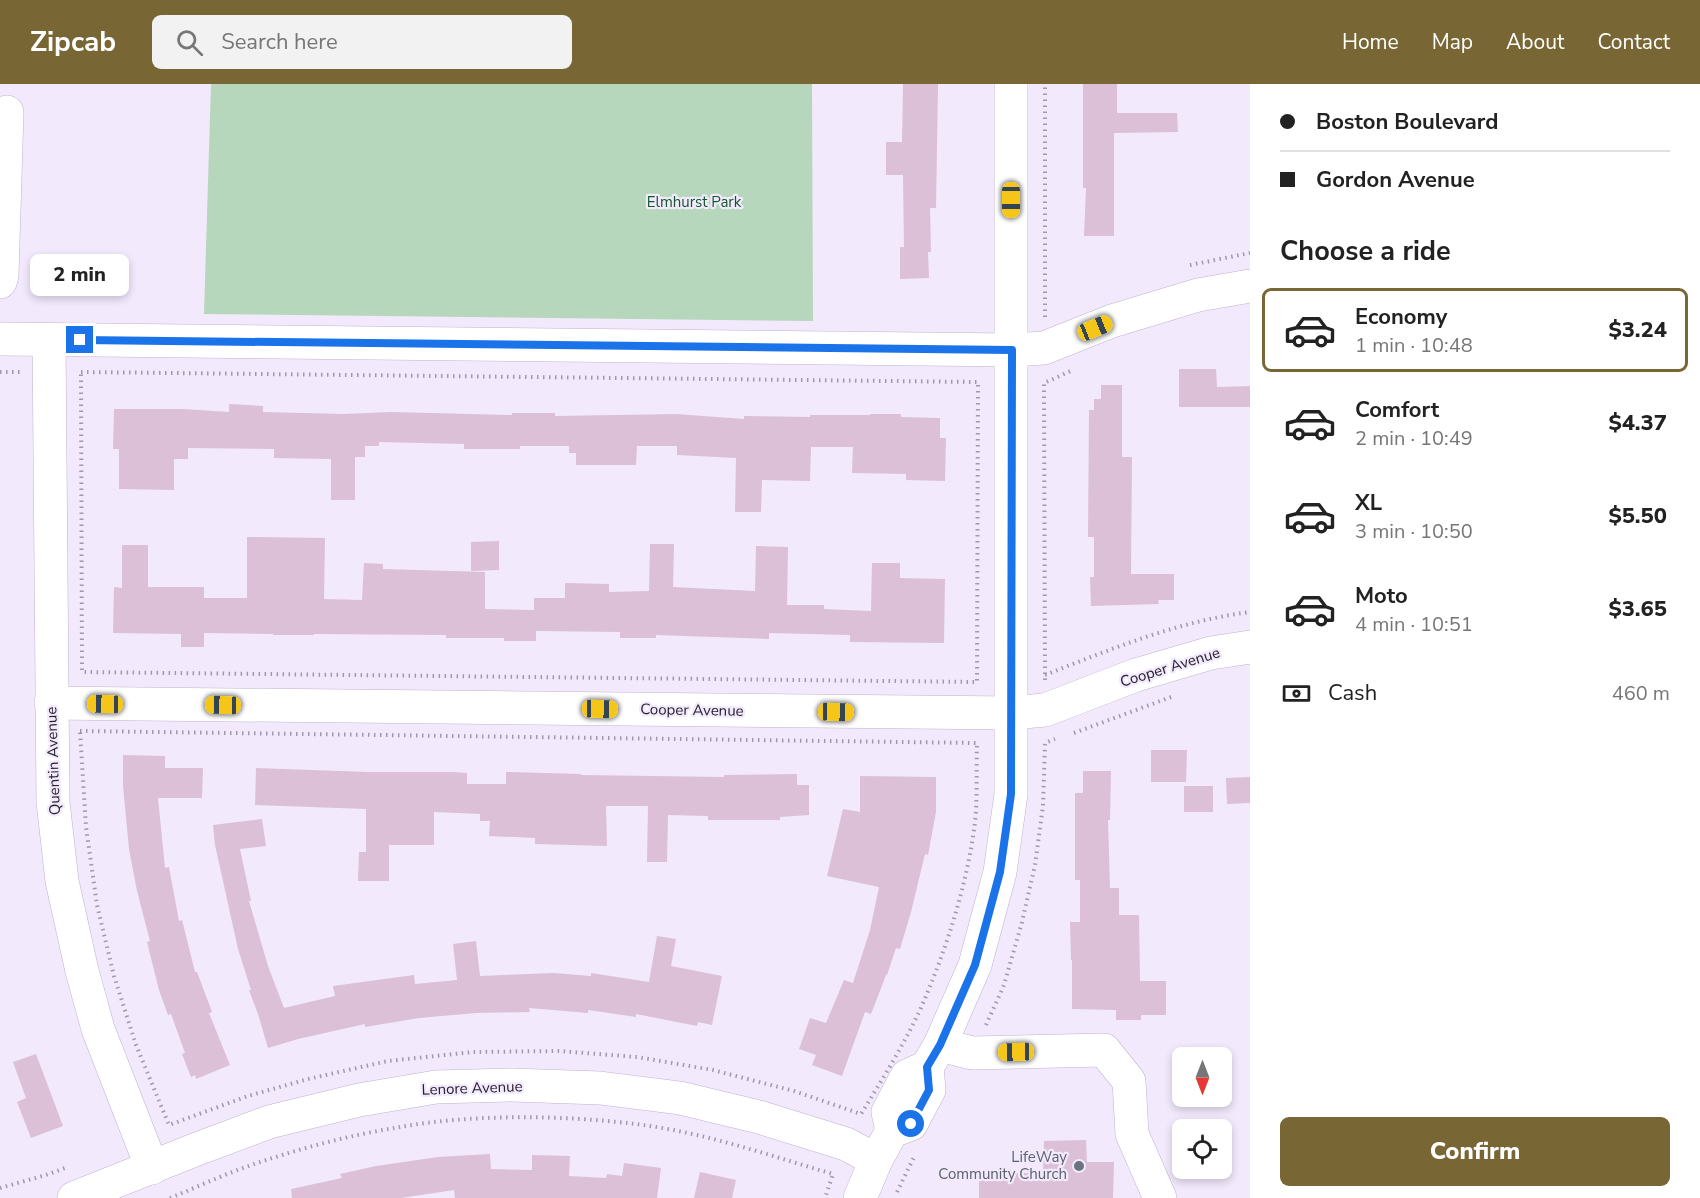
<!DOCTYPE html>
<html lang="en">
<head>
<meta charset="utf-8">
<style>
  body { margin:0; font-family:"Nunito Sans",sans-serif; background:#f2f2f2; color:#222; height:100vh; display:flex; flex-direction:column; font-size:22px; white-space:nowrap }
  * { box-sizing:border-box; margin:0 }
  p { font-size:20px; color:#767676 }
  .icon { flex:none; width:33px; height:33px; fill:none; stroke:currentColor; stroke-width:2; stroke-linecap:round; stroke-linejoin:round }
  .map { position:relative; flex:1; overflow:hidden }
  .sheet { display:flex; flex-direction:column; background:#fff; width:450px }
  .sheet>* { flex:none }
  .top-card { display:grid; align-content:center; height:132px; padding:0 30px; background:#fff }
  .needle { width:39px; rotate:180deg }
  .fabs { position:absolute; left:1172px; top:963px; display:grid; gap:12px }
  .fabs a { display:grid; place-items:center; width:60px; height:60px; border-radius:9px; background:#fff; box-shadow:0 3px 9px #0003; font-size:30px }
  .end { position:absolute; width:27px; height:27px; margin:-14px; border:8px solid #1a73e8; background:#fff; box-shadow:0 0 0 3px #fff }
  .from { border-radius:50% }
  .bubble { position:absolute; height:42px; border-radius:9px; background:#fff; box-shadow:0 3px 9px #0003; font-size:20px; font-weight:800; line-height:42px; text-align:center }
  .car { position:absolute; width:18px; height:36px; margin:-18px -9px; border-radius:8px; box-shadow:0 0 4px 2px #0007; background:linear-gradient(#f5c518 24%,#345 0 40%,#f5c518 0 76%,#345 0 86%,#f5c518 0) }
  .top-card b { display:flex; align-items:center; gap:21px; height:57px; font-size:22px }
  .top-card b+b { border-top:2px solid #e0e0e0 }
  .top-card i { width:15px; height:15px; background:#222 }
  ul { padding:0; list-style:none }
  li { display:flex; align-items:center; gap:18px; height:84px; margin:0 12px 9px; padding:0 18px; border:3px solid transparent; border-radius:9px }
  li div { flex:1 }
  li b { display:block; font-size:22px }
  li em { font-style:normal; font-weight:800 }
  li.active { border-color:#786735 }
  li>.icon { width:54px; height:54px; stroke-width:1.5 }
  h2 { padding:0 30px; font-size:27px; line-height:72px }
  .pay { display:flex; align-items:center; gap:15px; height:66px; padding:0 30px; font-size:22px }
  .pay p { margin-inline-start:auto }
  .action { display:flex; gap:12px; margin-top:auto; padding:12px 30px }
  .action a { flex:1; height:69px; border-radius:9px; background:#786735; color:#fff; font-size:24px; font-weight:800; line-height:69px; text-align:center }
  header { display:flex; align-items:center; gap:36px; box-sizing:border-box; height:84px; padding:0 30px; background:#786735; color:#fff }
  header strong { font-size:28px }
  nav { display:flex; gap:33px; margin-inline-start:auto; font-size:21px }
  .search { width:420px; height:54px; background:#f2f2f2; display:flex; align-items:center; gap:15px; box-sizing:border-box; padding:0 21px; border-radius:9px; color:#767676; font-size:22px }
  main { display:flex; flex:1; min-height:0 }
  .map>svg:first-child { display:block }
  .green { fill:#b6d7bb }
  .building { fill:#dbc0d8 }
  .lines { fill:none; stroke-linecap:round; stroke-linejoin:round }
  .minor-casing { stroke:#c0b2d0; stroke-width:34 }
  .path { stroke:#a099a8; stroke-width:4; stroke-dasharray:1.5 4.5; stroke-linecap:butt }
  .minor { stroke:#fff; stroke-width:33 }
  .route { stroke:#1a73e8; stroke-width:8 }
  .worship-dot { fill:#6b7280; stroke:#f2e9fc; stroke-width:2 }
  .labels { text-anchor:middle; stroke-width:4.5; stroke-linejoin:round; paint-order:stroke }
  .park-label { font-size:15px; fill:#125929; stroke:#f2e9fc }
  .street-label { font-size:15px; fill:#27212c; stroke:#f2e9fc }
  .worship-label { font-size:15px; fill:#5b616d; stroke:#f2e9fc; text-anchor:end }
</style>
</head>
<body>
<header>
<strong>Zipcab</strong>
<div class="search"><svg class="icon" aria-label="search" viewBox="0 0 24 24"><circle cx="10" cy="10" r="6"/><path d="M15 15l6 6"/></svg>Search here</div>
<nav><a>Home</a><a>Map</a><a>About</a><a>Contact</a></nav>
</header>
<main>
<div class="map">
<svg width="1250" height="1114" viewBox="0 0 1250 1114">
  <rect width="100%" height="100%" fill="#f2e9fc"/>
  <path class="green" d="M 211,0 L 812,0 L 813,237 L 204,230 Z"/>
  <g class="building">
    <path d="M 903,0 L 938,0 L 936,124 L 930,124 L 931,168 L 928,168 L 929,194 L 900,195 L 900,163 L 904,163 L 903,91 L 886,91 L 886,58 L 902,58 Z"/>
    <path d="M 1083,0 L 1117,0 L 1117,29 L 1177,29 L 1178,48 L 1114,49 L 1114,152 L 1084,152 L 1086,104 L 1083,104 Z"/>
    <path d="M 1179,285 L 1216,285 L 1217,303 L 1250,302 L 1250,323 L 1179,323 Z"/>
    <path d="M 1101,301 L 1122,301 L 1122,373 L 1132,373 L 1131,490 L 1174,490 L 1174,516 L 1158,516 L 1159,520 L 1091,522 L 1090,493 L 1094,493 L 1094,453 L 1088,453 L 1089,326 L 1094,326 L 1094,315 L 1101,315 Z"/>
    <path d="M 229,320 L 263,322 L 263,328 L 344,330 L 391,328 L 512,331 L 512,329 L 555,329 L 555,332 L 676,330 L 744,335 L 744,332 L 810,333 L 810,331 L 870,331 L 870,330 L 901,330 L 901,333 L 940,334 L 940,354 L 946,354 L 945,397 L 906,396 L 906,390 L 852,389 L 853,363 L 811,363 L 810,397 L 762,396 L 761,428 L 735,428 L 736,374 L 677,371 L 677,362 L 637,362 L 636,381 L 576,381 L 576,369 L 569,369 L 569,362 L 520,362 L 520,365 L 464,365 L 464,360 L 379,358 L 379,362 L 365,362 L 365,373 L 355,373 L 355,416 L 331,416 L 331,375 L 274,374 L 274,365 L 188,364 L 188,375 L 174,375 L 174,406 L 119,405 L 119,365 L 113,365 L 114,325 L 183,325 L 229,328 Z"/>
    <path d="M 247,453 L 325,454 L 324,515 L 362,516 L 364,479 L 383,480 L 383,485 L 485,488 L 485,525 L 534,526 L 534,514 L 565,514 L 565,499 L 609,500 L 609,508 L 649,507 L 650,460 L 674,460 L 673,503 L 755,507 L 756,462 L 788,463 L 787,521 L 824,521 L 824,525 L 871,527 L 872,479 L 900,479 L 900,494 L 945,495 L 944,559 L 850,558 L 850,551 L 769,549 L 769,555 L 656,551 L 656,554 L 620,554 L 620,548 L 536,547 L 536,557 L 504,557 L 504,554 L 446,554 L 446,551 L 314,550 L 314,551 L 273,551 L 273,550 L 204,549 L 204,563 L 181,563 L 181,550 L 113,549 L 114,503 L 122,504 L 122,461 L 148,461 L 148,503 L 204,503 L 204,514 L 247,514 Z"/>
    <path d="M 499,457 L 499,486 L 471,487 L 471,458 Z"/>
    <path d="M 1151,666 L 1187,666 L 1186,698 L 1151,698 Z"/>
    <path d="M 123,671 L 165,672 L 165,684 L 203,684 L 202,714 L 158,714 L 165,784 L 169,783 L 179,837 L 182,836 L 195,888 L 197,888 L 212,928 L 209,929 L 230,981 L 196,995 L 195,991 L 191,993 L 182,970 L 185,969 L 171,930 L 168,931 L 159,906 L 147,858 L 150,857 L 137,807 L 129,765 L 123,702 Z"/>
    <path d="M 256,684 L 367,688 L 453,688 L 467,689 L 467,700 L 506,700 L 506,688 L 581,690 L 581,691 L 724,693 L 724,691 L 797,690 L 797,701 L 809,701 L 809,731 L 780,733 L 780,736 L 708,736 L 708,732 L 668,731 L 667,778 L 647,778 L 648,722 L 606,722 L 607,762 L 535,760 L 535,754 L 489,752 L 490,737 L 480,737 L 480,730 L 434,728 L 434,761 L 389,761 L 389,797 L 358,797 L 359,768 L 366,768 L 366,725 L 255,721 Z"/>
    <path d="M 1083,687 L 1111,687 L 1110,736 L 1108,736 L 1110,804 L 1119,804 L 1119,831 L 1139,831 L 1140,897 L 1166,897 L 1166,931 L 1141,931 L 1141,936 L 1116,936 L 1116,926 L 1072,925 L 1072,876 L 1071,876 L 1070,838 L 1080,838 L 1080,796 L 1075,796 L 1075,709 L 1083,709 Z"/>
    <path d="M 860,692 L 936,693 L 936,728 L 928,771 L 925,770 L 911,828 L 900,865 L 896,864 L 887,891 L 886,891 L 871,930 L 865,928 L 842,992 L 812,981 L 816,971 L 799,965 L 810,934 L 826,939 L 844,896 L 853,899 L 870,846 L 879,803 L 827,792 L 843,725 L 860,728 Z"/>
    <path d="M 1250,693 L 1250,719 L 1227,720 L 1226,694 Z"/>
    <rect x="1184" y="702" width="29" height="26"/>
    <path d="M 262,735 L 266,762 L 240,765 L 251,817 L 249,817 L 268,882 L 284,924 L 335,912 L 333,902 L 414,891 L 415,900 L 457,896 L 453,860 L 476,857 L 480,892 L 554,889 L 591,892 L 591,889 L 649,898 L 657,852 L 676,855 L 671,882 L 722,892 L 712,941 L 698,938 L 697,942 L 636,930 L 636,933 L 588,926 L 588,929 L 529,924 L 530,928 L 476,929 L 419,934 L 365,943 L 365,940 L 298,955 L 268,964 L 258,930 L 249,906 L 251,906 L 238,865 L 215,761 L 213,741 Z"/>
    <path d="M 36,970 L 63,1042 L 31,1054 L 17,1018 L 26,1014 L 13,978 Z"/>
    <path d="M 1086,1056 L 1087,1078 L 1114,1078 L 1113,1114 L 979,1114 L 979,1089 L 1043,1089 L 1044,1057 Z"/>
    <path d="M 490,1070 L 491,1085 L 532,1086 L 532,1071 L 570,1072 L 569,1092 L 606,1094 L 607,1090 L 622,1092 L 624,1079 L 661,1084 L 657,1114 L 455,1114 L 454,1106 L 401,1114 L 292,1114 L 291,1105 L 342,1094 L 340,1090 L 376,1082 L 438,1073 Z"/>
    <path d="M 700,1088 L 736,1096 L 732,1114 L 694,1114 Z"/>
  </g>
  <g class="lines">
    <g class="minor-casing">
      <g id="minor">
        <path d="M 0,198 L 2,192 L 7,28"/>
        <path d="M 0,255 L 1012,266 L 1044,264 L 1112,237 L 1198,211 L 1250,202"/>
        <path d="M 49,256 L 53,718 L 62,797 L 82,887 L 98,945 L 152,1084"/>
        <path d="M 51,619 L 1012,629 L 1045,626 L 1136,591 L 1211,569 L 1250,563"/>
        <path d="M 940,961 L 972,969 L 1104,966 L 1129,997 L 1132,1050 L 1160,1114"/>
        <path d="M 892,1047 L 888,1028 L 907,992 L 927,983"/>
        <path d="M 74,1114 L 197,1065 L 269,1038 L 359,1016 L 436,1003 L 512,1001 L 600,1004 L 680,1014 L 759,1033 L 846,1060 L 876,1076"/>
        <path d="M 860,1114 L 876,1076 L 892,1047 L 911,1040 L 929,1006 L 927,983 L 940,961 L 975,881 L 1000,788 L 1011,710 L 1011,0"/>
      </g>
    </g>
    <g class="path">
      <path d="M 1190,181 L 1250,169"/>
      <path d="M 1045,233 L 1045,0"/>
      <path d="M 0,288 L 21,288 L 21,290"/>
      <path d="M 81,288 L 978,298 L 977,598 L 82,588 Z"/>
      <path d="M 1045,591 C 1111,565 1179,537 1250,528"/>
      <path d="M 1045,596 L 1044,299 L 1073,286"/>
      <path d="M 80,647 L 977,659 C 976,687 978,719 974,746 C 965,808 945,869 920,926 C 903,962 882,996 861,1030 L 794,1007 L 713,986 L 637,973 L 559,967 L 473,968 L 388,977 L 308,995 L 248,1012 L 169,1041 L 136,961 L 114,892 L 97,821 L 86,743 Z"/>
      <path d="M 1074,649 L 1171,613"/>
      <path d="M 986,941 L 1004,901 L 1022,838 L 1035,781 L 1043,722 L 1045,659 L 1055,655"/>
      <path d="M 0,1104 L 46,1091 L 65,1084"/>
      <path d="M 897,1108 L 915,1071"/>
      <path d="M 170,1114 C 195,1104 220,1092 246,1083 C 293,1066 350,1051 400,1043 C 472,1030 562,1031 635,1040 C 703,1048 768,1071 833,1090 L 825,1114"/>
    </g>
    <use href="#minor" class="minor"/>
  </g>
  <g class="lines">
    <path class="route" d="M 80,256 L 1012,266 L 1011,710 L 1000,788 L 975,881 L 940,961 L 927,983 L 929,1006 L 911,1040"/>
  </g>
  <circle class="worship-dot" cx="1079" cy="1082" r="6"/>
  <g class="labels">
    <g class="park-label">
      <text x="694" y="123">Elmhurst Park</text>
    </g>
    <g class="street-label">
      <text transform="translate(1170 583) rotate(-17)" y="5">Cooper Avenue</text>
      <text transform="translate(692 626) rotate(1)" y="5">Cooper Avenue</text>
      <text transform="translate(53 677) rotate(-92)" y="5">Quentin Avenue</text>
      <text transform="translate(472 1004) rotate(-2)" y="5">Lenore Avenue</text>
    </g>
    <g class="worship-label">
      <text x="1067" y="1078">LifeWay<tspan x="1067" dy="17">Community Church</tspan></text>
    </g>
  </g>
</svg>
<div class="fabs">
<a><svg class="needle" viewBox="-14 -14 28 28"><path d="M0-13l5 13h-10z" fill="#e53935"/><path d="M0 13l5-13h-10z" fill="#767676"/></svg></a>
<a><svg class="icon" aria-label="locate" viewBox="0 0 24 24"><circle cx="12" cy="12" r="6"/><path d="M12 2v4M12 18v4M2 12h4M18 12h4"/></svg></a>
</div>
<i class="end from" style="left:911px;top:1040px"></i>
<i class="end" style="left:80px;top:256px"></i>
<div class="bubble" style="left:30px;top:170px;width:99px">2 min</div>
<i class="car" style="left:1011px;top:116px;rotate:180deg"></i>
<i class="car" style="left:1095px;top:244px;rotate:68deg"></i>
<i class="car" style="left:105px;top:620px;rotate:271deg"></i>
<i class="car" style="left:223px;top:621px;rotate:271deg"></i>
<i class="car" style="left:600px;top:625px;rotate:91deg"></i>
<i class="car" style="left:836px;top:628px;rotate:91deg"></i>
<i class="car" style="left:1016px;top:968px;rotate:269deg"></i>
</div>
<section class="sheet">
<div class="top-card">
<b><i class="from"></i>Boston Boulevard</b>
<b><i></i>Gordon Avenue</b>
</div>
<h2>Choose a ride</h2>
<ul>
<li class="active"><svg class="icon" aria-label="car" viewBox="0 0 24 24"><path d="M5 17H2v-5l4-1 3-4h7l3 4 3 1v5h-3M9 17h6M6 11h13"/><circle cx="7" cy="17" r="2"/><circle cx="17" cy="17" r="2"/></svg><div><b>Economy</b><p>1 min · 10:48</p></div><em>$3.24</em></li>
<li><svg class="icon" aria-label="car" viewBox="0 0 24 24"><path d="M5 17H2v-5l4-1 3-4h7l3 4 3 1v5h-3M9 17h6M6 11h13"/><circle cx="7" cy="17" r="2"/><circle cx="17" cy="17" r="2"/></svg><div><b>Comfort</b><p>2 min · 10:49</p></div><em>$4.37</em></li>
<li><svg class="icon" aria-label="car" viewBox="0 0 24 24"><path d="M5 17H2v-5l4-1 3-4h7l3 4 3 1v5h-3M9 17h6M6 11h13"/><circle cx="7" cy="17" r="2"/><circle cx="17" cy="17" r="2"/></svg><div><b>XL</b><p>3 min · 10:50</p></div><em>$5.50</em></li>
<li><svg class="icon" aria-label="car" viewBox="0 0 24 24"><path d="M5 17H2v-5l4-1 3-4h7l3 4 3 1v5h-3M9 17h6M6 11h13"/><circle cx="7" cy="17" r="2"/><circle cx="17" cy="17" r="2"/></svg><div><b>Moto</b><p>4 min · 10:51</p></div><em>$3.65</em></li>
</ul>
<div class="pay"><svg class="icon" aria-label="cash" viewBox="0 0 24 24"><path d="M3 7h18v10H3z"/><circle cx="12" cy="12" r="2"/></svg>Cash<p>460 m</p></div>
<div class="action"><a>Confirm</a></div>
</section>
</main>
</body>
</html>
